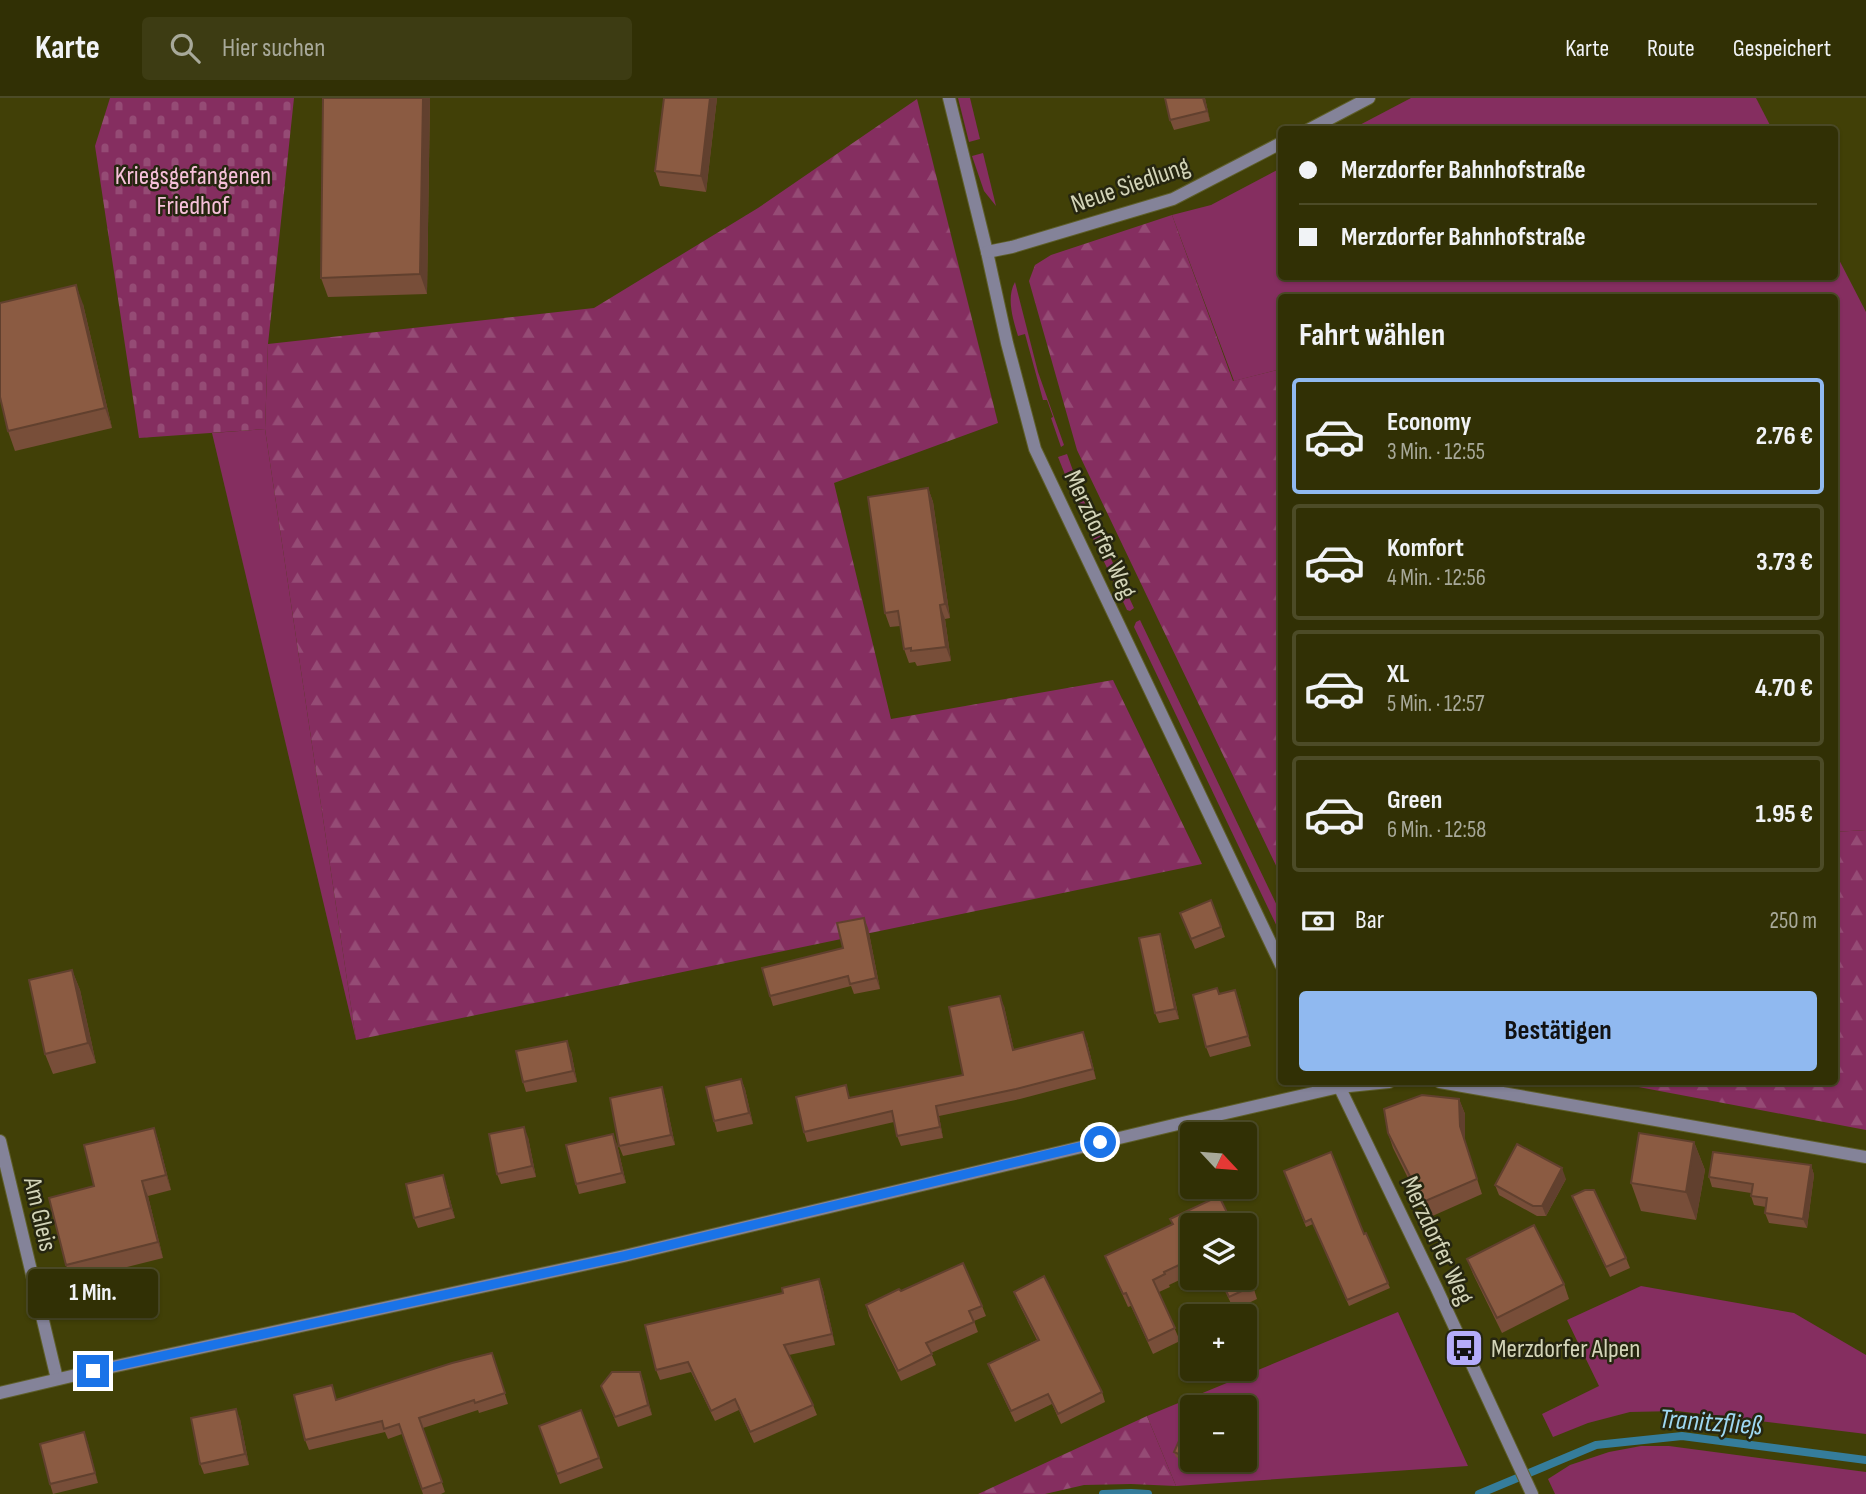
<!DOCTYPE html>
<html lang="de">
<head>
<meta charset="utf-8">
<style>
  body { margin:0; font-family:"Sofia Sans Condensed",sans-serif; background:#3d3c13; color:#f1f3f6; height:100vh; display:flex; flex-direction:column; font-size:26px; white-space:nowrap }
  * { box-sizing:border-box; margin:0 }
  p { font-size:23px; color:#a8a99a }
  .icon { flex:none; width:38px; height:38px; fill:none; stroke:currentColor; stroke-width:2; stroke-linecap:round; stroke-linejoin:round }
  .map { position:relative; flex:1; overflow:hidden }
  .side { position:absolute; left:1278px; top:196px; width:560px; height:791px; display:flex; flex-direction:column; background:#313005; border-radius:7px; box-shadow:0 2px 5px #0004,0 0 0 2px #4c4b27 }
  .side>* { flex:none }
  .hud { position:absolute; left:1278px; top:28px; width:560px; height:154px; border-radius:7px; box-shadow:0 2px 5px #0004,0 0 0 2px #4c4b27; display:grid; align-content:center; height:154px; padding:0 21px; background:#313005 }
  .needle { width:46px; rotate:116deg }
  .buttons { position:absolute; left:1180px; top:1024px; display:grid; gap:14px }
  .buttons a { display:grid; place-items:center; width:77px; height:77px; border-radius:7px; background:#313005; box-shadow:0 2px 5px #0004,0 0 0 2px #4c4b27; font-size:35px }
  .end { position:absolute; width:32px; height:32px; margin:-16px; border:9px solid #1a73e8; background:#fff; box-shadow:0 0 0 4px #fff }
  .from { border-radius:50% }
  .bubble { position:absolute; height:49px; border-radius:7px; background:#313005; box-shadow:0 2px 5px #0004,0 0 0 2px #4c4b27; font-size:23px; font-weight:700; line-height:49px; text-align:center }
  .hud b { display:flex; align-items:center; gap:24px; height:66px; font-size:26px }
  .hud b+b { border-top:2px solid #4c4b27 }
  .hud i { width:18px; height:18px; background:#f1f3f6 }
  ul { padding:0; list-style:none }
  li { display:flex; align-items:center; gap:21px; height:116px; margin:0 14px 10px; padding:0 7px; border:4px solid #4c4b27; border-radius:7px }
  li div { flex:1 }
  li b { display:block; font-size:26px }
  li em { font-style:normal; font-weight:700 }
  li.current { border-color:#90b9f0 }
  li>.icon { width:63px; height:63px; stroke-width:1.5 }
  h2 { padding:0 21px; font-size:32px; line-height:84px }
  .pay { display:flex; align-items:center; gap:18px; height:77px; padding:0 21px; font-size:26px }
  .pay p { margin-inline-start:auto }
  .primary-button { display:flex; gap:14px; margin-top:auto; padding:14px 21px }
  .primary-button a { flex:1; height:80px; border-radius:7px; background:#90b9f0; color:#111; font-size:28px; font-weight:700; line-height:80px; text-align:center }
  header { display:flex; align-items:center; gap:42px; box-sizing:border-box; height:98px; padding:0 35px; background:#313005; border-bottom:2px solid #4c4b27 }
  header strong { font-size:33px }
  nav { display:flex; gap:38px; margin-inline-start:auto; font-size:24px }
  .search { width:490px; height:63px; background:#3d3c13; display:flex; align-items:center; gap:18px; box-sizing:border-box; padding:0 24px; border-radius:7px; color:#a8a99a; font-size:26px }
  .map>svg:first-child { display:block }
  .green { fill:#852e60; fill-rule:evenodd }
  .forest { fill:url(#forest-firs) }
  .cemetery { fill:url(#cemetery-stones) }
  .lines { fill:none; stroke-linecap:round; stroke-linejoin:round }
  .stream { stroke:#357d9b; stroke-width:8 }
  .minor-casing { stroke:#5e5e2a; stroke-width:14 }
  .minor { stroke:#848399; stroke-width:12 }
  .wall { fill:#784e39 }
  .shaded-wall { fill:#61402e }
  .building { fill:#8b5b42; stroke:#61402e; stroke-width:2 }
  .route { stroke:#1a73e8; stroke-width:9 }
  .labels { text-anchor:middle; stroke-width:5; stroke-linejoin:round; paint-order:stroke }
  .park-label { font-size:26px; fill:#f6c1da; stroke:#262610 }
  .street-label { font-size:26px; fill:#d3d4b8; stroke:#262610 }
  .poi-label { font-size:26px; fill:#d3d4b8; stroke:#262610; text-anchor:start }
  .water-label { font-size:28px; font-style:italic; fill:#9ed7f1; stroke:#262610 }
</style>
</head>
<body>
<header>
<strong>Karte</strong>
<div class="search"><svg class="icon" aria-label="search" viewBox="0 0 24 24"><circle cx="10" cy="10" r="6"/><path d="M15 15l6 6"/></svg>Hier suchen</div>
<nav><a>Karte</a><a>Route</a><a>Gespeichert</a></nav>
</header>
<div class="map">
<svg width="1866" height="1396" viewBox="0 0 1866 1396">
  <defs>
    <pattern id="forest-firs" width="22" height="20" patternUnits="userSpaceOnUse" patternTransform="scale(1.75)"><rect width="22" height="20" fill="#852e60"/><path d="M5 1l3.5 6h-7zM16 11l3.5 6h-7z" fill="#954b75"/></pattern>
    <pattern id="cemetery-stones" width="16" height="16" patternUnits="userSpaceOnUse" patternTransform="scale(1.75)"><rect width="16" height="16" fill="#852e60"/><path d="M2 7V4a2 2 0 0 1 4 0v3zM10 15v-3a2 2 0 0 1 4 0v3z" fill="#954b75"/></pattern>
  </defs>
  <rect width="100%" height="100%" fill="#414007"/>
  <g class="green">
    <path d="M 958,0 L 970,0 L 980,41 L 969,44 Z"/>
    <path d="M 1411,0 L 1756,0 L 1772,31 L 1352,31 Z"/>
    <path d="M 983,55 L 996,108 L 984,93 L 972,58 Z"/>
    <path d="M 1281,70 L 1281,178 L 1834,178 L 1834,152 L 1866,214 L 1866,732 L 1834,734 L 1834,200 L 1281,200 L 1281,271 L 1234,283 L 1172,117 L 1211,107 Z"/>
    <path d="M 1015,184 L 1038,274 L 1064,347 L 1061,349 L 1051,320 L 1053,319 L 1047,302 L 1043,302 L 1025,236 L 1018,238 C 1013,221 1006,200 1015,184 Z"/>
    <path d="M 265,331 L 356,942 L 212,335 Z"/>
    <path d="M 1067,356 L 1084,403 L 1134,510 L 1130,513 L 1127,512 L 1078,409 L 1058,359 Z"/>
    <path d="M 1140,522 L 1281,816 L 1281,837 L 1134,529 L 1136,524 Z"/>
    <path d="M 1641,1188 L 1794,1215 L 1866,1257 L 1866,1336 L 1677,1313 L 1630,1314 L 1588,1325 L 1553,1339 L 1542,1316 L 1599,1288 L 1567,1222 Z"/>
    <path d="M 1398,1214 L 1468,1368 L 1176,1388 L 1147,1318 ZM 1192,1309 L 1244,1309 L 1244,1362 L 1192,1362 Z"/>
    <path d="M 1641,1348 L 1669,1348 L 1866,1374 L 1866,1396 L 1555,1396 L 1548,1381 L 1570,1367 L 1609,1354 Z"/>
  </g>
  <g class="forest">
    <path d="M 917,1 L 998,325 L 834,385 L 891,621 L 1113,582 L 1202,766 L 356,942 L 265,331 L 268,246 L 594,210 L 758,110 Z"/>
    <path d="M 1172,117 L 1233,283 L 1281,271 L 1281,778 L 1077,352 L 1029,183 L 1035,167 L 1051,157 Z"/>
    <path d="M 1866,732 L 1866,1032 L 1612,984 L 1834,984 L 1834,734 Z"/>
    <path d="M 1147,1318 L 1176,1388 L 1131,1386 L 1084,1387 L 1045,1396 L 978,1396 Z"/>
  </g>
  <path class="cemetery" d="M 110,0 L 294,0 L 268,246 L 265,331 L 139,340 L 95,48 Z"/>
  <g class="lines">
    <g class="stream">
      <path d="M 1103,1396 L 1131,1395 L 1148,1396"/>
      <path d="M 1479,1396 L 1596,1347 L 1682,1338 L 1866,1362"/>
    </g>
    <g class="minor-casing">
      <g id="minor">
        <path d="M 949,0 L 987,154 L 1007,245 L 1035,351 L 1281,867"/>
        <path d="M 1308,32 L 1369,0"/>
        <path d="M 987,154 L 1012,149 L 1173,101 L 1281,45"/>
        <path d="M 1337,984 L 1436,1189 L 1532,1396"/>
        <path d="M 1440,984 L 1866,1059"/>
        <path d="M 0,1043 L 57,1281"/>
        <path d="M 0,1295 L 93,1273 L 624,1158 L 1178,1026 L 1339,989 L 1389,984"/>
      </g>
    </g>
    <use href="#minor" class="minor"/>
  </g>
  <g class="wall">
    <path d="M 430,0 L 427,196 L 328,199 L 321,180 Z"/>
    <path d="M 664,0 L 717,0 L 706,94 L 660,88 L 655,73 Z"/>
    <path d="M 1205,0 L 1210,23 L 1174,32 L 1170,22 Z"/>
    <path d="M 83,206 L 112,330 L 15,353 L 8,333 Z"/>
    <path d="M 928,390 L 933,404 L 950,520 L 945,521 L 951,563 L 917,568 L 915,564 L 909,565 L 904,551 L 900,528 L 890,529 L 885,515 Z"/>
    <path d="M 1211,802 L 1225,839 L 1195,851 L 1180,815 Z"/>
    <path d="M 868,830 L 880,891 L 854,896 L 851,888 L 773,908 L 770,898 L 843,850 Z"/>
    <path d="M 1163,846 L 1179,921 L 1159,925 L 1155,915 Z"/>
    <path d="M 72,872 L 80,892 L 96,965 L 53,976 L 45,956 Z"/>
    <path d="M 1235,892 L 1251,948 L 1210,959 L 1206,949 L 1219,896 Z"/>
    <path d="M 1004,908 L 1014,952 L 1087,944 L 1096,981 L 1020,1001 L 939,1018 L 943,1040 L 901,1048 L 897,1038 L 894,1024 L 807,1044 L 804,1034 L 963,977 Z"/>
    <path d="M 571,953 L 577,984 L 526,994 L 523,984 Z"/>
    <path d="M 741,981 L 745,991 L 753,1026 L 717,1034 L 714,1023 Z"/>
    <path d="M 665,999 L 675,1047 L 623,1058 L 619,1048 Z"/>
    <path d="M 1459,1001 L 1465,1016 L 1465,1044 L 1482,1096 L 1428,1120 L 1393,1050 L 1388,1035 Z"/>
    <path d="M 154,1030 L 159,1045 L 171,1092 L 148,1098 L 163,1160 L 71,1183 L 66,1167 L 94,1088 Z"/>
    <path d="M 528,1039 L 536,1079 L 501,1086 L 497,1076 Z"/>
    <path d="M 1694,1044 L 1705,1072 L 1696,1122 L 1641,1113 L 1631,1085 Z"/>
    <path d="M 617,1046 L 626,1085 L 579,1096 L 576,1086 Z"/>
    <path d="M 1811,1067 L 1814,1077 L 1807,1130 L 1769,1125 L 1765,1115 L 1766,1109 L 1754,1107 L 1751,1098 L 1751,1095 L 1712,1089 L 1709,1079 Z"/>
    <path d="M 1284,1073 L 1364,1136 L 1366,1135 L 1390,1190 L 1349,1208 L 1313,1126 L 1306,1129 Z"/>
    <path d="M 1566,1081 L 1546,1118 L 1537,1118 L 1499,1097 L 1495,1087 Z"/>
    <path d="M 446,1087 L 455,1120 L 418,1130 L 414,1120 Z"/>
    <path d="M 1572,1098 L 1626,1160 L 1630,1170 L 1610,1179 L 1576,1108 Z"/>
    <path d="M 1192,1127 L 1192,1176 L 1169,1187 L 1170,1189 L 1159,1194 L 1180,1243 L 1153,1256 L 1131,1208 L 1128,1209 L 1105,1158 Z"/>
    <path d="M 1467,1161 L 1564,1186 L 1569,1201 L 1502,1235 L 1473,1176 Z"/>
    <path d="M 1219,1180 L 1244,1180 L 1253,1188 L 1257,1201 L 1234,1212 Z"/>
    <path d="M 819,1181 L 823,1192 L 835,1247 L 789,1257 L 813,1307 L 817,1317 L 754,1345 L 739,1312 L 715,1323 L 691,1274 L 660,1282 L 656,1272 L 783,1195 Z"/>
    <path d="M 901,1193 L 982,1208 L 986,1218 L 974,1223 L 978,1234 L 931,1255 L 936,1267 L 901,1283 L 869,1218 L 866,1207 Z"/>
    <path d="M 1014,1194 L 1102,1294 L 1105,1304 L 1061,1326 L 1052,1306 L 1015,1324 L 992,1276 L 988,1266 L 1037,1242 L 1018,1204 Z"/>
    <path d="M 492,1255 L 508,1306 L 479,1315 L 478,1312 L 423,1330 L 445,1394 L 441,1396 L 423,1396 L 402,1336 L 388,1341 L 385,1334 L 309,1352 L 305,1342 L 337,1302 Z"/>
    <path d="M 640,1274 L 652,1317 L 618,1329 L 601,1288 Z"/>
    <path d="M 581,1312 L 603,1370 L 560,1386 L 539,1328 Z"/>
    <path d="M 240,1321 L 249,1367 L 204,1376 L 200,1366 Z"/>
    <path d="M 84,1334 L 98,1385 L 53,1396 L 50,1386 Z"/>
    <path d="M 1174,1354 L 1199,1362 L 1196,1369 L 1176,1359 Z"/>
  </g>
  <g class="shaded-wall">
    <path d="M 423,0 L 430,0 L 427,196 L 420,176 Z"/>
    <path d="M 710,0 L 717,0 L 706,94 L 701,78 Z"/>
    <path d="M 1203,0 L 1205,0 L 1210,23 L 1207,13 Z"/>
    <path d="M 76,187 L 83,206 L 112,330 L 105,310 Z"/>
    <path d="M 928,390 L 933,404 L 950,520 L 945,506 Z"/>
    <path d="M 940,507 L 945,521 L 951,563 L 946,549 Z"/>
    <path d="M 864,820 L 868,830 L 880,891 L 876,880 Z"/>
    <path d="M 1160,836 L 1163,846 L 1179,921 L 1175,911 Z"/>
    <path d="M 72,872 L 80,892 L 96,965 L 88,945 Z"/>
    <path d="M 1235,892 L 1239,902 L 1251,948 L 1248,938 Z"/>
    <path d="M 1000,898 L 1004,908 L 1016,962 L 1013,952 Z"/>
    <path d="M 1083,934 L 1087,944 L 1096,981 L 1093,971 Z"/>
    <path d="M 567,943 L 571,953 L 577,984 L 573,973 Z"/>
    <path d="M 741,981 L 745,991 L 753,1026 L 749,1015 Z"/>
    <path d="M 662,989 L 665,999 L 675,1047 L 671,1037 Z"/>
    <path d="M 1459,1001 L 1465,1016 L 1465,1044 L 1482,1096 L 1460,1028 Z"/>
    <path d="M 936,1008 L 939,1018 L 943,1040 L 940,1029 Z"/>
    <path d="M 524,1029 L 528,1039 L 536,1079 L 532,1068 Z"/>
    <path d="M 154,1030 L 159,1045 L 171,1092 L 166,1077 Z"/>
    <path d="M 613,1036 L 617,1046 L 626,1085 L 622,1075 Z"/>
    <path d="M 1694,1044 L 1705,1072 L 1696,1122 L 1686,1094 Z"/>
    <path d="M 1811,1067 L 1814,1077 L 1807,1130 L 1803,1121 Z"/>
    <path d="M 1562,1070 L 1566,1081 L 1546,1118 L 1542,1108 Z"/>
    <path d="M 443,1077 L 446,1087 L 455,1120 L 451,1110 Z"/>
    <path d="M 142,1083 L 148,1098 L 163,1160 L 158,1144 Z"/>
    <path d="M 819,1181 L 823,1192 L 835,1247 L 832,1236 Z"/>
    <path d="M 640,1274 L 644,1284 L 652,1317 L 648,1307 Z"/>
    <path d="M 236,1311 L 240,1321 L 249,1367 L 245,1356 Z"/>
    <path d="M 84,1334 L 88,1345 L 98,1385 L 95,1375 Z"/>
    <path d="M 1195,1362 L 1199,1362 L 1196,1369 L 1194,1363 Z"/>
  </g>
  <g class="building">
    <path d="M 323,0 L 423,0 L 420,176 L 321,180 Z"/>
    <path d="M 664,0 L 710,0 L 701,78 L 655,73 Z"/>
    <path d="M 1165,0 L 1203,0 L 1207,13 L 1170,22 Z"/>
    <path d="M 76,187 L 105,310 L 8,333 L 0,299 L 0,205 Z"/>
    <path d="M 928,390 L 945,506 L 940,507 L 946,549 L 911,553 L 911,550 L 904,551 L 898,513 L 885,515 L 868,399 Z"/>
    <path d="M 1211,802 L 1221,829 L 1191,841 L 1180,815 Z"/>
    <path d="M 864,820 L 876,880 L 850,886 L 848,878 L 770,898 L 762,870 L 843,850 L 837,825 Z"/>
    <path d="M 1160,836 L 1175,911 L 1155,915 L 1139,840 Z"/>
    <path d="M 72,872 L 88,945 L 45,956 L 29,882 Z"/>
    <path d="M 1217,890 L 1219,896 L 1235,892 L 1248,938 L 1206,949 L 1193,897 Z"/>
    <path d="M 1000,898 L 1013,952 L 1083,934 L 1093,971 L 1016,991 L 936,1008 L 940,1029 L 897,1038 L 892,1013 L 804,1034 L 796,999 L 846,987 L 849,1000 L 963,977 L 949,909 Z"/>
    <path d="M 567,943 L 573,973 L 523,984 L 516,953 Z"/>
    <path d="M 741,981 L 749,1015 L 714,1023 L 706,989 Z"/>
    <path d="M 662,989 L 671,1037 L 619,1048 L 610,1000 Z"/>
    <path d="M 1422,997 L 1459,1001 L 1460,1028 L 1477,1081 L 1423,1104 L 1388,1035 L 1384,1011 Z"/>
    <path d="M 524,1029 L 532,1068 L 497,1076 L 489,1036 Z"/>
    <path d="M 154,1030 L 166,1077 L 142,1083 L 158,1144 L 66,1167 L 49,1100 L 94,1088 L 84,1047 Z"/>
    <path d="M 1639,1035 L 1694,1044 L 1686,1094 L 1631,1085 Z"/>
    <path d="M 613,1036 L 622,1075 L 576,1086 L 566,1047 Z"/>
    <path d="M 1517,1046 L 1562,1070 L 1542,1108 L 1533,1108 L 1495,1087 Z"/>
    <path d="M 1331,1054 L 1364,1136 L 1366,1135 L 1388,1185 L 1347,1202 L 1311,1121 L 1305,1124 L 1284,1073 Z"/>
    <path d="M 1713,1054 L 1811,1067 L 1803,1121 L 1765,1115 L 1767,1100 L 1751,1098 L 1753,1086 L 1709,1079 Z"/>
    <path d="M 443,1077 L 451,1110 L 414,1120 L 406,1086 Z"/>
    <path d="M 1585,1092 L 1594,1092 L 1626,1160 L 1606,1169 L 1572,1098 Z"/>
    <path d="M 1219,1098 L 1233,1127 L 1192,1127 L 1192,1161 L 1164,1174 L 1165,1176 L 1153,1182 L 1175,1230 L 1148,1243 L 1126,1195 L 1123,1196 L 1105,1158 L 1173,1126 L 1170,1121 Z"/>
    <path d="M 1534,1127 L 1564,1186 L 1497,1220 L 1467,1161 Z"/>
    <path d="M 963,1165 L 982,1208 L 969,1213 L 974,1224 L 926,1245 L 932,1256 L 898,1273 L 866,1207 L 899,1191 L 901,1193 Z"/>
    <path d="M 1244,1170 L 1253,1188 L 1229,1199 L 1220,1180 L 1244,1180 Z"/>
    <path d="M 1044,1178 L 1102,1294 L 1058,1316 L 1048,1296 L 1011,1313 L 988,1266 L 1039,1242 L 1014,1194 Z"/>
    <path d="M 819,1181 L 832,1236 L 784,1247 L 813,1307 L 750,1334 L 735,1301 L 711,1313 L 688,1264 L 656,1272 L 645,1227 L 783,1195 L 782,1190 Z"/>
    <path d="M 492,1255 L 505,1295 L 475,1305 L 474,1302 L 419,1320 L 442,1384 L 422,1391 L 399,1326 L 384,1331 L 382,1323 L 305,1342 L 294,1297 L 332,1287 L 336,1302 L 452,1265 Z"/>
    <path d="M 612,1274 L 640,1274 L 648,1307 L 615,1319 L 601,1288 Z"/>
    <path d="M 236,1311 L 245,1356 L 200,1366 L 191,1320 Z"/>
    <path d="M 581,1312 L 599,1360 L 557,1376 L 539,1328 Z"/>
    <path d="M 1189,1321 L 1192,1322 L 1192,1362 L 1195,1362 L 1194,1363 L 1174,1354 Z"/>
    <path d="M 84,1334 L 95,1375 L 50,1386 L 40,1346 Z"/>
  </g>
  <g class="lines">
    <path class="route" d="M 93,1273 L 624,1158 L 1100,1044"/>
  </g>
  <defs>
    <g id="bus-square" transform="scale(2.0125)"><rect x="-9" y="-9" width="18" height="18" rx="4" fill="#b4acf9" stroke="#262610"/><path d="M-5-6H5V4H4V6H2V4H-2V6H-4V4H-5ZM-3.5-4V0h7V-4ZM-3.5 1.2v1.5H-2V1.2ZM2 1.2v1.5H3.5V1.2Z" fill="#111"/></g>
  </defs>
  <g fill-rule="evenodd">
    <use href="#bus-square" x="1464" y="1250"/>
  </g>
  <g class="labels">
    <g class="park-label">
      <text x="193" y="86">Kriegsgefangenen<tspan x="193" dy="30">Friedhof</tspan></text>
    </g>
    <g class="street-label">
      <text transform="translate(1130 86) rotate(-19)" y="9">Neue Siedlung</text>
      <text transform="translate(1101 436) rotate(65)" y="9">Merzdorfer Weg</text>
      <text transform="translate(41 1116) rotate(77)" y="9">Am Gleis</text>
      <text transform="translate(1438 1142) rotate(65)" y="9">Merzdorfer Weg</text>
    </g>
    <g class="poi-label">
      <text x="1491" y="1259">Merzdorfer Alpen</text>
    </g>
    <g class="water-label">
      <text transform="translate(1711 1323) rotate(4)" y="10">Tranitzfließ</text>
    </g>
  </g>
</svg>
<div class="buttons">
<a><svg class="needle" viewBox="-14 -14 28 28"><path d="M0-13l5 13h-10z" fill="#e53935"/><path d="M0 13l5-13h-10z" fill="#a8a99a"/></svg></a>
<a><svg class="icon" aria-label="layers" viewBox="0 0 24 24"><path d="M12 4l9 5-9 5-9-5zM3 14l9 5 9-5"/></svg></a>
<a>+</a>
<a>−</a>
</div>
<i class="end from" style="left:1100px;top:1044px"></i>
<i class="end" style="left:93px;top:1273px"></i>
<div class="bubble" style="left:28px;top:1171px;width:130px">1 Min.</div>
<div class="hud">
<b><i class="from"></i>Merzdorfer Bahnhofstraße</b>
<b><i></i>Merzdorfer Bahnhofstraße</b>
</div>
<section class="side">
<h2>Fahrt wählen</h2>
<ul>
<li class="current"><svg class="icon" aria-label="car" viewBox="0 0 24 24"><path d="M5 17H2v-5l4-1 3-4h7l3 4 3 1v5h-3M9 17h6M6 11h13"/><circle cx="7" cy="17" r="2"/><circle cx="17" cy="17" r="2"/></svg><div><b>Economy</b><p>3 Min. · 12:55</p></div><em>2.76 €</em></li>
<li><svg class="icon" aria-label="car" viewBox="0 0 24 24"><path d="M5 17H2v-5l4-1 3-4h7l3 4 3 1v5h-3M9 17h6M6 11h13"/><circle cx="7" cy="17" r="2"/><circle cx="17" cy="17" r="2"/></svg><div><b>Komfort</b><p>4 Min. · 12:56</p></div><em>3.73 €</em></li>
<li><svg class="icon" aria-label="car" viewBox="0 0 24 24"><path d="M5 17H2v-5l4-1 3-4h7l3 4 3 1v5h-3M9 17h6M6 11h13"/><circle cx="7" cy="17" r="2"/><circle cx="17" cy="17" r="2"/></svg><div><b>XL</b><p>5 Min. · 12:57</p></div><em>4.70 €</em></li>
<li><svg class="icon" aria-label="car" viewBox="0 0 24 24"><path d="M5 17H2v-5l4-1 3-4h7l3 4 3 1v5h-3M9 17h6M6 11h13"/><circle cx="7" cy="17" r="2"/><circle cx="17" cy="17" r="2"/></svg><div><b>Green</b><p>6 Min. · 12:58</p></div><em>1.95 €</em></li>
</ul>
<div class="pay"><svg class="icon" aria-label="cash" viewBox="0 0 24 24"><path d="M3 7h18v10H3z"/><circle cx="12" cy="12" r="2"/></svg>Bar<p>250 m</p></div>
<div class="primary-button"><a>Bestätigen</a></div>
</section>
</div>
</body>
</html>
